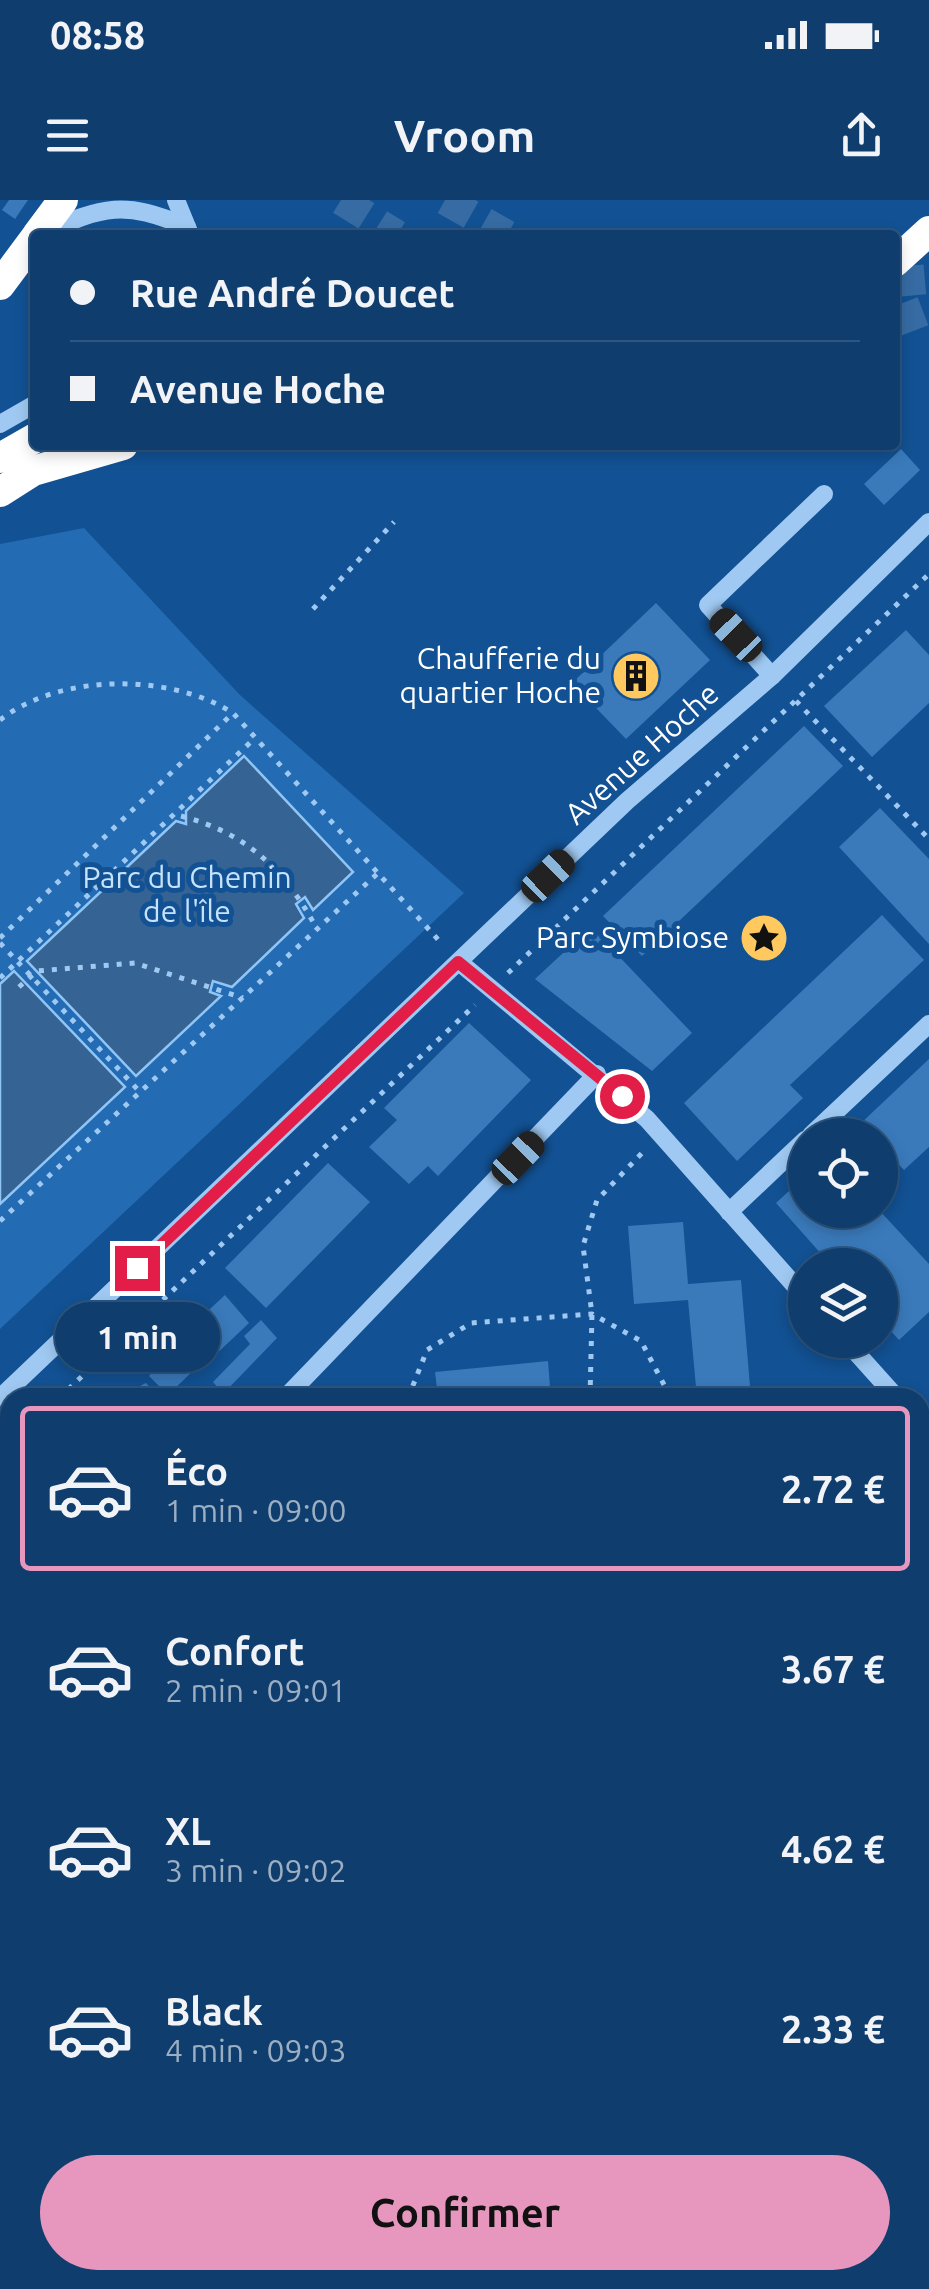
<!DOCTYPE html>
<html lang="fr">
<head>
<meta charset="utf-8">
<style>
  body { margin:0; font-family:Ubuntu,sans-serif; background:#1c4876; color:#f1f3f6; height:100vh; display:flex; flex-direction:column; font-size:38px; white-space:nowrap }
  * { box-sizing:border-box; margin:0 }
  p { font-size:32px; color:#9baec2 }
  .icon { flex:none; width:55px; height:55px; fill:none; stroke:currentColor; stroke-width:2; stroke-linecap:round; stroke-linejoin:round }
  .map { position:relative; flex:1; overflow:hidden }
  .sheet { position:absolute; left:0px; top:1188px; width:930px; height:902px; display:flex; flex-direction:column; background:#0e3d6e; border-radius:30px 30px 0 0; box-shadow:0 5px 15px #0003,0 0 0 2px #2e5681 }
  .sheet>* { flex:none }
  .hud { position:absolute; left:30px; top:30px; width:870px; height:220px; border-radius:10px; box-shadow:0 5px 15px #0003,0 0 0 2px #2e5681; display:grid; align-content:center; height:220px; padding:0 40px; background:#0e3d6e }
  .tools { position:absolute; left:788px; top:918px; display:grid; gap:20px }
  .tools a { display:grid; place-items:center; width:110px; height:110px; border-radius:50%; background:#0e3d6e; box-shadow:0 5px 15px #0003,0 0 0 2px #2e5681; font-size:50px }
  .end { position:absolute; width:45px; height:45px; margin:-22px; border:12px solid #e11d48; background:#fff; box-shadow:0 0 0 5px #fff }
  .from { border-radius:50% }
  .bubble { position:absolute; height:70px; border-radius:35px; background:#0e3d6e; box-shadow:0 5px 15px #0003,0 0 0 2px #2e5681; font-size:32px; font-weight:600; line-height:70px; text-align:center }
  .car { position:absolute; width:30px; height:60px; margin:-30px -15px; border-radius:12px; box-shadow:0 0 8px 2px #0007; background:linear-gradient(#222 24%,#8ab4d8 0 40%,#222 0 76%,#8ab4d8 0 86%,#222 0) }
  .hud b { display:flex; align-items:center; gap:35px; height:95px; font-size:38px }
  .hud b+b { border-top:2px solid #2e5681 }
  .hud i { width:25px; height:25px; background:#f1f3f6 }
  ul { padding:18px 0 0; list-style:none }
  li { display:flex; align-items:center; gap:30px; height:165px; margin:0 20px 15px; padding:0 20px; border:5px solid transparent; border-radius:10px }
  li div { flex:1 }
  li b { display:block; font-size:38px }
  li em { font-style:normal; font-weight:600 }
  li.on { border-color:#e797bd }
  li>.icon { width:90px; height:90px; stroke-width:1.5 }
  .action { display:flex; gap:20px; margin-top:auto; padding:20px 40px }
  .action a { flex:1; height:115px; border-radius:60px; background:#e797bd; color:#111; font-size:40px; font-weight:600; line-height:115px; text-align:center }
  .status { display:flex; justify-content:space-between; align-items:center; height:70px; padding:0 50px; background:#0e3d6e; direction:ltr }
  .status svg { height:28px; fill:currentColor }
  header { display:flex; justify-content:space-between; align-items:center; height:130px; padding:0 40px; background:#0e3d6e; font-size:45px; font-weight:600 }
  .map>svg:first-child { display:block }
  .green { fill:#236bb2 }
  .water { fill:#356393; stroke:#91c5f6; stroke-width:2.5 }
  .building { fill:#3a7abb }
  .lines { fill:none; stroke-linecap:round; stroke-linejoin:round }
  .highway-tunnel { stroke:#366ba3; stroke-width:30; stroke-dasharray:30 15; stroke-linecap:butt }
  .path { stroke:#9fc9f2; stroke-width:5; stroke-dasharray:5 8; stroke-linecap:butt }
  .minor { stroke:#9fc9f2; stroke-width:18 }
  .highway { stroke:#fff; stroke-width:30 }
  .route { stroke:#e11d48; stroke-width:12 }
  .labels { text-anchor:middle; stroke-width:10; stroke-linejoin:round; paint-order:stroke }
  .poi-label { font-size:30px; fill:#fff; stroke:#125193; text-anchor:end }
  .street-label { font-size:30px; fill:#fff; stroke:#125193 }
  .park-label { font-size:30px; fill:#c6e2fd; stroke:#125193 }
</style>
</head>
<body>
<div class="status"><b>08:58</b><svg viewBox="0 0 49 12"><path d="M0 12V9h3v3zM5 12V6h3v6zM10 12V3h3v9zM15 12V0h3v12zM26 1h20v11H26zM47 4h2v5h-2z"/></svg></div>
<header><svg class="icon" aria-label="menu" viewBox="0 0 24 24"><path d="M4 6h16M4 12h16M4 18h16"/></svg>Vroom<svg class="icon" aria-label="share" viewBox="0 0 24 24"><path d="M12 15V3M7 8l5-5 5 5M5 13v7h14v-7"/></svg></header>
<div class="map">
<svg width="929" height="2089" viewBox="0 0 929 2089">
  <rect width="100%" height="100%" fill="#125193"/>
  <g class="green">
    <path d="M 84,328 L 240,495 L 464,693 L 0,1129 L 0,344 Z"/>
    <path d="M 922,1877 L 929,1922 L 929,2073 L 920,2074 Z"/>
    <path d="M 246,2080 L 699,2080 L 703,2089 L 252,2089 Z"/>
    <path d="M 719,2080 L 885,2080 L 830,2089 L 720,2089 Z"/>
  </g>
  <g class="water">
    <path d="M 244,556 L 353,672 L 313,710 L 305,697 L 296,704 L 304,718 L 232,787 L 213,781 L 210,792 L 221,796 L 136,876 L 27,761 L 176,621 L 186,624 L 186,611 Z"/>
    <path d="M 14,771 L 125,887 L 0,1004 L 0,784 Z"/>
  </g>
  <g class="building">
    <path d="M 9,0 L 28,0 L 15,19 L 2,10 Z"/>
    <path d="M 901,249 L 920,270 L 884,305 L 864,284 Z"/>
    <path d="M 656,403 L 710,460 L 626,539 L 572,483 Z"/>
    <path d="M 906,430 L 929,455 L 929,503 L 872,557 L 824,506 Z"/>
    <path d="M 804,526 L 843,566 L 642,756 L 603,716 Z"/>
    <path d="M 880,608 L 929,659 L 929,744 L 839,647 Z"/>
    <path d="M 882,715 L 924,760 L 790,885 L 803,898 L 737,961 L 684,903 Z"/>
    <path d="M 591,727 L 692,833 L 652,871 L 535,779 Z"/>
    <path d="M 469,823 L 531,880 L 438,976 L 428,966 L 409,984 L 369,947 L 397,920 L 384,908 Z"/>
    <path d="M 929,859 L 929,947 L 904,970 L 880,945 L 880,935 L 870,935 L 860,924 Z"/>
    <path d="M 328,963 L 370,1002 L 266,1108 L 225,1068 Z"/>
    <path d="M 805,976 L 805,1010 L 879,1010 L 929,1064 L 929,1112 L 899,1140 L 880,1119 L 880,1065 L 831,1065 L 776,1003 Z"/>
    <path d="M 683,1022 L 688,1084 L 741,1080 L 751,1198 L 697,1198 L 688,1100 L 634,1104 L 628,1026 Z"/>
    <path d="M 225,1095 L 249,1123 L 210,1160 L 184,1133 Z"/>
    <path d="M 261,1120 L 277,1138 L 223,1194 L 213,1182 L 250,1144 L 244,1136 Z"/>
    <path d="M 176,1142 L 198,1166 L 168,1195 L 149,1176 Z"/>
    <path d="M 548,1161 L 550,1187 L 542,1188 L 542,1198 L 438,1197 L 435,1172 Z"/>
    <path d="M 146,1183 L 160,1198 L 125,1198 L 134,1189 Z"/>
    <path d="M 920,1497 L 925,1502 L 929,1499 L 929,1542 L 922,1549 Z"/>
    <path d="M 6,1660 L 10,1700 L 0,1708 L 0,1665 Z"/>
    <path d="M 10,1771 L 10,1820 L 0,1828 L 0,1780 Z"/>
    <path d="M 0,1855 L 10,1869 L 10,1921 L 0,1928 Z"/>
    <path d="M 10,2069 L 10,2080 L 68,2080 L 57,2089 L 0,2089 L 0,2071 Z"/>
  </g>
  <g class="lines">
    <g class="highway-tunnel">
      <path d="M 341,0 L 397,35"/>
      <path d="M 445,0 L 507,35"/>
      <path d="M 895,82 L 929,79"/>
      <path d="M 895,122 L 929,109"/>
    </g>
    <g class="path">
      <path d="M 313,409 L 394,322"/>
      <path d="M 796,501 L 929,639"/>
      <path d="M 0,520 C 60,473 170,473 233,513 L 443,745"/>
      <path d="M 181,616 C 247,633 285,670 317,729"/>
      <path d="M 0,738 L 233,513"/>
      <path d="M 0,743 L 140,892"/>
      <path d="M 508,773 L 929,374"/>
      <path d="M 0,778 L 255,538"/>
      <path d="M 19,787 L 37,771 L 135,763 L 243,798"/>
      <path d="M 0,1021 L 378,673"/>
      <path d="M 59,1198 L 475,805"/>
      <path d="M 408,1198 L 427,1150 L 471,1123 L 592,1114 L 641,1141 L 671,1198"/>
      <path d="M 590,1198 L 592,1114 L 583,1046 L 597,1000 L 643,952"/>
      <path d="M 0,1253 L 10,1244"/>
    </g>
    <g class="minor">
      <path d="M 176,0 L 189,32"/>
      <path d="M 43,33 C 104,6 124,0 187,27"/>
      <path d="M 0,224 L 35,204"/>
      <path d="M 772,476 L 708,405 L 824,294"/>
      <path d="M 459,762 L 647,919 L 805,1097"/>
      <path d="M 811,935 L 929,824"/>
      <path d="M 729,1012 L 805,940"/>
      <path d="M 845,1140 L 897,1198"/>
      <path d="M 0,1198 L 627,601 L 772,476 L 929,322"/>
      <path d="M 285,1198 L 597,874"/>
      <path d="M 920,1222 L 929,1232"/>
      <path d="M 920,1356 L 929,1348"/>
      <path d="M 0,1577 L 10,1583"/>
      <path d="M 920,1831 L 929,1829"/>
      <path d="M 0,1986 L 10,1984"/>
      <path d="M 205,2080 L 212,2089"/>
      <path d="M 620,2080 L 628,2089"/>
    </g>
    <g class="highway">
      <path d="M 37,35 L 63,0"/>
      <path d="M 895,62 L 929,31"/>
      <path d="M 0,85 L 35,38"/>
      <path d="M 0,258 L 35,238"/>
      <path d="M 0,292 L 33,271 L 123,245"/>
    </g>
  </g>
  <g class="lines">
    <path class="route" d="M 137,1068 L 458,762 L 622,896"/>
  </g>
  <defs>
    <g id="building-disc" transform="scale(2.5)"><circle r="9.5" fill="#ffc960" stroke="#125193"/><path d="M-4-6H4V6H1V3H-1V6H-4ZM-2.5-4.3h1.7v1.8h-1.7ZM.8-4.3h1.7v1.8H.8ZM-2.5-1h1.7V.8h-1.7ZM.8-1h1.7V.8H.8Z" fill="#111"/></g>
    <g id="sight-disc" transform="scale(2.5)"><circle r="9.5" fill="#ffc960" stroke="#125193"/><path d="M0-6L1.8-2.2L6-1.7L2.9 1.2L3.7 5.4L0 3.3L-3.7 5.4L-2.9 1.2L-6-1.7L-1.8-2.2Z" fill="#111"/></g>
  </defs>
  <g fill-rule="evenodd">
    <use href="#building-disc" x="636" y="476"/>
    <use href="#sight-disc" x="764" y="738"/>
  </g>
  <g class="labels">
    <g class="poi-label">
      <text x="601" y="469">Chaufferie du<tspan x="601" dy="34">quartier Hoche</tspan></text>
      <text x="729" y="748">Parc Symbiose</text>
    </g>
    <g class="street-label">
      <text transform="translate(642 554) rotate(-42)" y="10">Avenue Hoche</text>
    </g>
    <g class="park-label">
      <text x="187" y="688">Parc du Chemin<tspan x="187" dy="34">de l'île</tspan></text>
    </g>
  </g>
</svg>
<div class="tools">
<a><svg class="icon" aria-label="locate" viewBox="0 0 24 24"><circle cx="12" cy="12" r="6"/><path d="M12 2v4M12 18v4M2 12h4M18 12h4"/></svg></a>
<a><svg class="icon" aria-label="layers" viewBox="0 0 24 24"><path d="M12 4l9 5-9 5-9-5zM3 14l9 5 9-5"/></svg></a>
</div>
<i class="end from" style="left:622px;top:896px"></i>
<i class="end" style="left:137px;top:1068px"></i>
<div class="bubble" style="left:55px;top:1102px;width:165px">1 min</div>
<i class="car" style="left:736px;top:435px;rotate:316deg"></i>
<i class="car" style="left:548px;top:676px;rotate:46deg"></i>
<i class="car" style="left:518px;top:958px;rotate:44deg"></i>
<div class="hud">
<b><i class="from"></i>Rue André Doucet</b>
<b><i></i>Avenue Hoche</b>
</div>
<section class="sheet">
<ul>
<li class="on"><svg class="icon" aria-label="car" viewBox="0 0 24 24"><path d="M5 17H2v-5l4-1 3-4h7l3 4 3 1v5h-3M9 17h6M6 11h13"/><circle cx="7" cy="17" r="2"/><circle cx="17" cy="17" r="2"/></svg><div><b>Éco</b><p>1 min · 09:00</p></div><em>2.72 €</em></li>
<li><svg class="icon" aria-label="car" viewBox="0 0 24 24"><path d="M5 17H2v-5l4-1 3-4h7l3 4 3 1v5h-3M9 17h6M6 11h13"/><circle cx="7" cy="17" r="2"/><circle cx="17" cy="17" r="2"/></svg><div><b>Confort</b><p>2 min · 09:01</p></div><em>3.67 €</em></li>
<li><svg class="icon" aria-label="car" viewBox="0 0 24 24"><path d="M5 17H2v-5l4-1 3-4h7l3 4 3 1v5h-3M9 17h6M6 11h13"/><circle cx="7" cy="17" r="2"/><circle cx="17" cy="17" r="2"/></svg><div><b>XL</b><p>3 min · 09:02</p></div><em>4.62 €</em></li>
<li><svg class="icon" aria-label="car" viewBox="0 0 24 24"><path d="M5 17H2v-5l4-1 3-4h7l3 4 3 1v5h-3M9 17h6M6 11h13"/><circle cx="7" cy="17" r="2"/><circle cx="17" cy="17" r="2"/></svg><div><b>Black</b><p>4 min · 09:03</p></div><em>2.33 €</em></li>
</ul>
<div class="action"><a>Confirmer</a></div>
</section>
</div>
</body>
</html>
